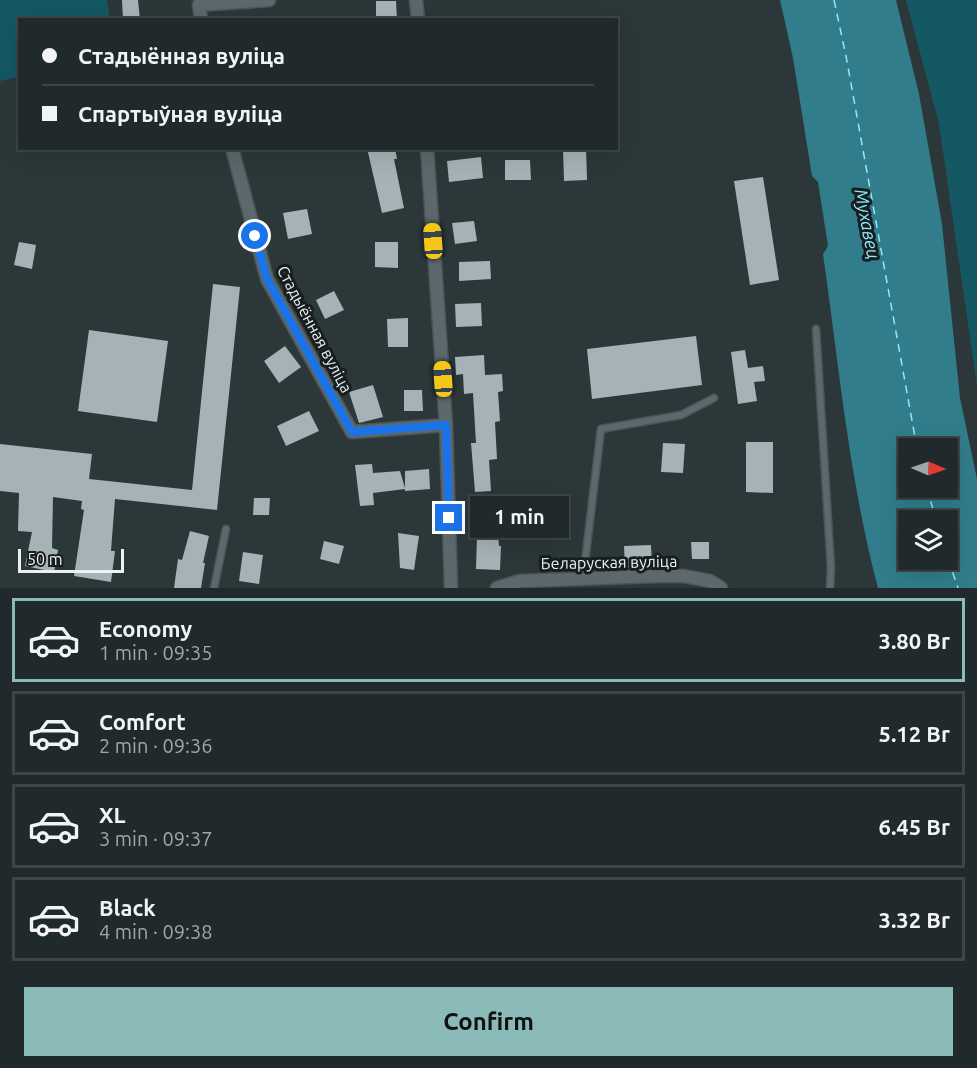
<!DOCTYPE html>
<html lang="en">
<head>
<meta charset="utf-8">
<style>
  body { margin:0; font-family:Ubuntu,sans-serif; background:#2d3537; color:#f1f3f6; height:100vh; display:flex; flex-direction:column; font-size:22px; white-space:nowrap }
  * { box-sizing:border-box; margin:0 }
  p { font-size:20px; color:#a2a6a9 }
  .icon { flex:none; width:33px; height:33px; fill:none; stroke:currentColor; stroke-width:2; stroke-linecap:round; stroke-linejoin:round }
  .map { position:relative; height:588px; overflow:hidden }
  .panel { display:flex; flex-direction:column; background:#20292b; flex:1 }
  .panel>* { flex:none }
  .top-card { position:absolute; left:18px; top:18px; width:600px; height:132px; border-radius:0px; box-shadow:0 6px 24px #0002,0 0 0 2px #3d4547; display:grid; align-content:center; height:132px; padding:0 24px; background:#20292b }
  .needle { width:39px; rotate:92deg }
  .buttons { position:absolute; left:898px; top:438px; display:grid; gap:12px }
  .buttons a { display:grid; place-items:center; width:60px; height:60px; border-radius:0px; background:#20292b; box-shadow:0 6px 24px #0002,0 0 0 2px #3d4547; font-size:30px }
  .scale { position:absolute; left:18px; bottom:15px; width:106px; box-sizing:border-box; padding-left:6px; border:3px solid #ebf2f4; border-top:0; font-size:16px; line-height:21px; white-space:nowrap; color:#ebf2f4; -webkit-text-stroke:4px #181d1e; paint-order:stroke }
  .end { position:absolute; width:27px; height:27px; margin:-14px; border:8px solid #1a73e8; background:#fff; box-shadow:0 0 0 3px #fff }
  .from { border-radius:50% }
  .bubble { position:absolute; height:42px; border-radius:0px; background:#20292b; box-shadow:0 6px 24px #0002,0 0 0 2px #3d4547; font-size:20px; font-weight:700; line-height:42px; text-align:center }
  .car { position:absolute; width:18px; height:36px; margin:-18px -9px; border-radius:8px; box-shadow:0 0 4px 2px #0007; background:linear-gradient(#f5c518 24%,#345 0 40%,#f5c518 0 76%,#345 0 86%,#f5c518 0) }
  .top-card b { display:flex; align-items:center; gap:21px; height:57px; font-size:22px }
  .top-card b+b { border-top:2px solid #3d4547 }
  .top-card i { width:15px; height:15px; background:#f1f3f6 }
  ul { padding:10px 0 0; list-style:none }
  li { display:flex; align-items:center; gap:18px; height:84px; margin:0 12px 9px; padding:0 12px; border:3px solid #3d4547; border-radius:0px }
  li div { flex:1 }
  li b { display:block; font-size:22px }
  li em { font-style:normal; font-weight:700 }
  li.on { border-color:#8bbbb9 }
  li>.icon { width:54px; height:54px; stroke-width:1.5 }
  .button { display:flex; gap:12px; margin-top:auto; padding:12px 24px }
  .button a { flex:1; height:69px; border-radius:0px; background:#8bbbb9; color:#111; font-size:24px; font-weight:700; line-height:69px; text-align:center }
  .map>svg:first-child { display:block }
  .green { fill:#145864 }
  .water { fill:#317d8c; fill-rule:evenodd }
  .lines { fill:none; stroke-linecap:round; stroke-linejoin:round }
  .ferry { stroke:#8bebff; stroke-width:1.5; stroke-dasharray:8 6; stroke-linecap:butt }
  .building { fill:#a6b3b6 }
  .lane-casing { stroke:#4b5557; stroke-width:9 }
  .street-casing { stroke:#4b5557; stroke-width:15 }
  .lane { stroke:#5c686b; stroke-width:6 }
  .street { stroke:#5c686b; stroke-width:12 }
  .route { stroke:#1a73e8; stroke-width:8 }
  .labels { text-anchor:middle; stroke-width:6; stroke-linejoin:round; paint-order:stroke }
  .street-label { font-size:16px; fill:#ebf2f4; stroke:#181d1e }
  .water-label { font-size:18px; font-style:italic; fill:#8bebff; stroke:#181d1e }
</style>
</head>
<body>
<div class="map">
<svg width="977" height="588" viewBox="0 0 977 588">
  <rect width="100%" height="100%" fill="#2b3739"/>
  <g class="green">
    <path d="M 0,0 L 107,0 L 110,19 L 20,20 L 19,77 L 0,81 Z"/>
    <path d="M 906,0 L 977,0 L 977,386 L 939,124 Z"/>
  </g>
  <path class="water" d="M 780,0 L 896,0 L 919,94 L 942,224 L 960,398 L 977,479 L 977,588 L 878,588 C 849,479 839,366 823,254 L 828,246 L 818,182 L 812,176 L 793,58 ZM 909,448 L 948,448 L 948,488 L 909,488 ZM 909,520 L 948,520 L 948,560 L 909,560 Z"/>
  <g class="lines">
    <g class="ferry">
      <path d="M 834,0 L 846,56 L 917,448"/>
      <path d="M 927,488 L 936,520"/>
      <path d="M 948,559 L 958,588"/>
    </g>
  </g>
  <g class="building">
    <path d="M 122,0 L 138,0 L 140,20 L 123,20 Z"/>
    <path d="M 376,1 L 396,1 L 397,20 L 376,20 Z"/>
    <path d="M 367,148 L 395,148 L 397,159 L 394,159 L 404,208 L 382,213 Z"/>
    <path d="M 563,148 L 586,148 L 587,180 L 564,181 Z"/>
    <path d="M 481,157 L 483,178 L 449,182 L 447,161 Z"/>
    <path d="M 505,160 L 530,160 L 531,180 L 505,180 Z"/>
    <path d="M 763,177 L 779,280 L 750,285 L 734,181 Z"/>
    <path d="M 307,209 L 312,234 L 288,239 L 283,213 Z"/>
    <path d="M 474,221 L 477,241 L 455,244 L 452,223 Z"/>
    <path d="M 19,242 L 36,245 L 32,269 L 14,265 Z"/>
    <path d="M 375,242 L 398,242 L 398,268 L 375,267 Z"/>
    <path d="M 490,261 L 491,279 L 459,281 L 459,262 Z"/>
    <path d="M 213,284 L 240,287 L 217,510 L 115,499 L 111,551 L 115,551 L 111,582 L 74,576 L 84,510 L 81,509 L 82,501 L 53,497 L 52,548 L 58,550 L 54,572 L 25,566 L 32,532 L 18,531 L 19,493 L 0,491 L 0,444 L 92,454 L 89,479 L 192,490 Z"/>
    <path d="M 334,291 L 344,310 L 325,319 L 316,300 Z"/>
    <path d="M 481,303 L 482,326 L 456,327 L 455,304 Z"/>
    <path d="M 408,318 L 408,347 L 388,347 L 387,319 Z"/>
    <path d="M 89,330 L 168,341 L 157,422 L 78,411 Z"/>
    <path d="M 696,336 L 702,385 L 592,399 L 587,349 Z"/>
    <path d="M 285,346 L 301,367 L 279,383 L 264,361 Z"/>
    <path d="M 745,350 L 748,368 L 763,366 L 765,381 L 754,382 L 757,401 L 738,404 L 731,352 Z"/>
    <path d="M 484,355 L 485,375 L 502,374 L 503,391 L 498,392 L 500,421 L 495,422 L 497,459 L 489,460 L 491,491 L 475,492 L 471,443 L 476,443 L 473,393 L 464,394 L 463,374 L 456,375 L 455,357 Z"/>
    <path d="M 373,385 L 383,417 L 359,423 L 349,392 Z"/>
    <path d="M 404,390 L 422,390 L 423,411 L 404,411 Z"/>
    <path d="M 309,411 L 319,431 L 286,446 L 277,426 Z"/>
    <path d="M 746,442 L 773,442 L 773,493 L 746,492 Z"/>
    <path d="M 663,443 L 685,444 L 683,473 L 661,472 Z"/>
    <path d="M 372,464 L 373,473 L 400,471 L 405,488 L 405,471 L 429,469 L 430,489 L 405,491 L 405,489 L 373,493 L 374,505 L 360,506 L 355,465 Z"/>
    <path d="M 254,498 L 270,498 L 269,515 L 253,515 Z"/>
    <path d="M 497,522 L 499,546 L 501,546 L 500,570 L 476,569 L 477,536 L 474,536 L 473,524 Z"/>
    <path d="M 190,531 L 209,536 L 203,563 L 205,563 L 201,588 L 174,588 L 178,559 L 182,560 Z"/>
    <path d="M 398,533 L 419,536 L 414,570 L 400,568 Z"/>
    <path d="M 324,541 L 344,546 L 339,564 L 320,559 Z"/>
    <path d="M 691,542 L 709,542 L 709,559 L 692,559 Z"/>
    <path d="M 651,545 L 652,567 L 625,568 L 624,546 Z"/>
    <path d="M 243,552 L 263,555 L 259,584 L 239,581 Z"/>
  </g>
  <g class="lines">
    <g class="lane-casing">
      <g id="lane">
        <path d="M 816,329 L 831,568 L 830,588"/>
        <path d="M 583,578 L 601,429 L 681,415 L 714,398"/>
        <path d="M 214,588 L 226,529"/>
      </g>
    </g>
    <g class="street-casing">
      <g id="street">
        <path d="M 416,0 L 418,20"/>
        <path d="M 201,20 L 199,5 L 269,0"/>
        <path d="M 232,148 L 267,279 L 352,432 L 446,425"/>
        <path d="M 427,148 L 446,425 L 451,588"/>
        <path d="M 497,588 L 520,581 L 656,576 L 684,576 L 710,581 L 721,588"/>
      </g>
    </g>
    <use href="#lane" class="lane"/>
    <use href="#street" class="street"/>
  </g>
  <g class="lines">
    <path class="route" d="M 255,236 L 267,279 L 352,432 L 446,425 L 449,518"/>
  </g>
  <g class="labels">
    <g class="street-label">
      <text transform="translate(315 329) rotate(62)" y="6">Стадыённая вуліца</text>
      <text transform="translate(609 562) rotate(-1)" y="6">Беларуская вуліца</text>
    </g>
    <g class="water-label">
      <text transform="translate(867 224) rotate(79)" y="6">Мухавец</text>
    </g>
  </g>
</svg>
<div class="buttons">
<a><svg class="needle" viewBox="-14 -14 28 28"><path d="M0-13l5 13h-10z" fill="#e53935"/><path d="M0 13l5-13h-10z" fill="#a2a6a9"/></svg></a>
<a><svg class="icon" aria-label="layers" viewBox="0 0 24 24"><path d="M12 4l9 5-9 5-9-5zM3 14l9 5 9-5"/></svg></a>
</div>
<div class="scale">50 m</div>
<i class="end from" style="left:255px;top:236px"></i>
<i class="end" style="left:449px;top:518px"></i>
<div class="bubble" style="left:470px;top:496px;width:99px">1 min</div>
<i class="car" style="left:433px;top:241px;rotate:356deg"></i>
<i class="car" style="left:443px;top:379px;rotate:356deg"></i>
<div class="top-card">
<b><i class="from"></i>Стадыённая вуліца</b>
<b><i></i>Спартыўная вуліца</b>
</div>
</div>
<section class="panel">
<ul>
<li class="on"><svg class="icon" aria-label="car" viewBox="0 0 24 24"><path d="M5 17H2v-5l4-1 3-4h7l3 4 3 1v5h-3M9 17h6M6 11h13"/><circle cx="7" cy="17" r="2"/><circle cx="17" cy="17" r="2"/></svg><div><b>Economy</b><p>1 min · 09:35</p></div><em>3.80 Br</em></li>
<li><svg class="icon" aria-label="car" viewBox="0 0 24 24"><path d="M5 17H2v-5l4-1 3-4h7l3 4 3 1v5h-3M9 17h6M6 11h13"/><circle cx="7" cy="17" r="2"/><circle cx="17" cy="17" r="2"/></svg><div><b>Comfort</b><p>2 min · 09:36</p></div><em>5.12 Br</em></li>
<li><svg class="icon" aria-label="car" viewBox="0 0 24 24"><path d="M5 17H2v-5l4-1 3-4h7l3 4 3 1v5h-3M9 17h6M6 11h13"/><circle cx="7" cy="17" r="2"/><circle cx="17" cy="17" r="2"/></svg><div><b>XL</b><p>3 min · 09:37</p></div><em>6.45 Br</em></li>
<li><svg class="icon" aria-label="car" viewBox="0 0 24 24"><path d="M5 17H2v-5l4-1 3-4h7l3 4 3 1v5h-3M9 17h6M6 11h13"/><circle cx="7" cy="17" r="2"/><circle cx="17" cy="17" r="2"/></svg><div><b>Black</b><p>4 min · 09:38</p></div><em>3.32 Br</em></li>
</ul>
<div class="button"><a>Confirm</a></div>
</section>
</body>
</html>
